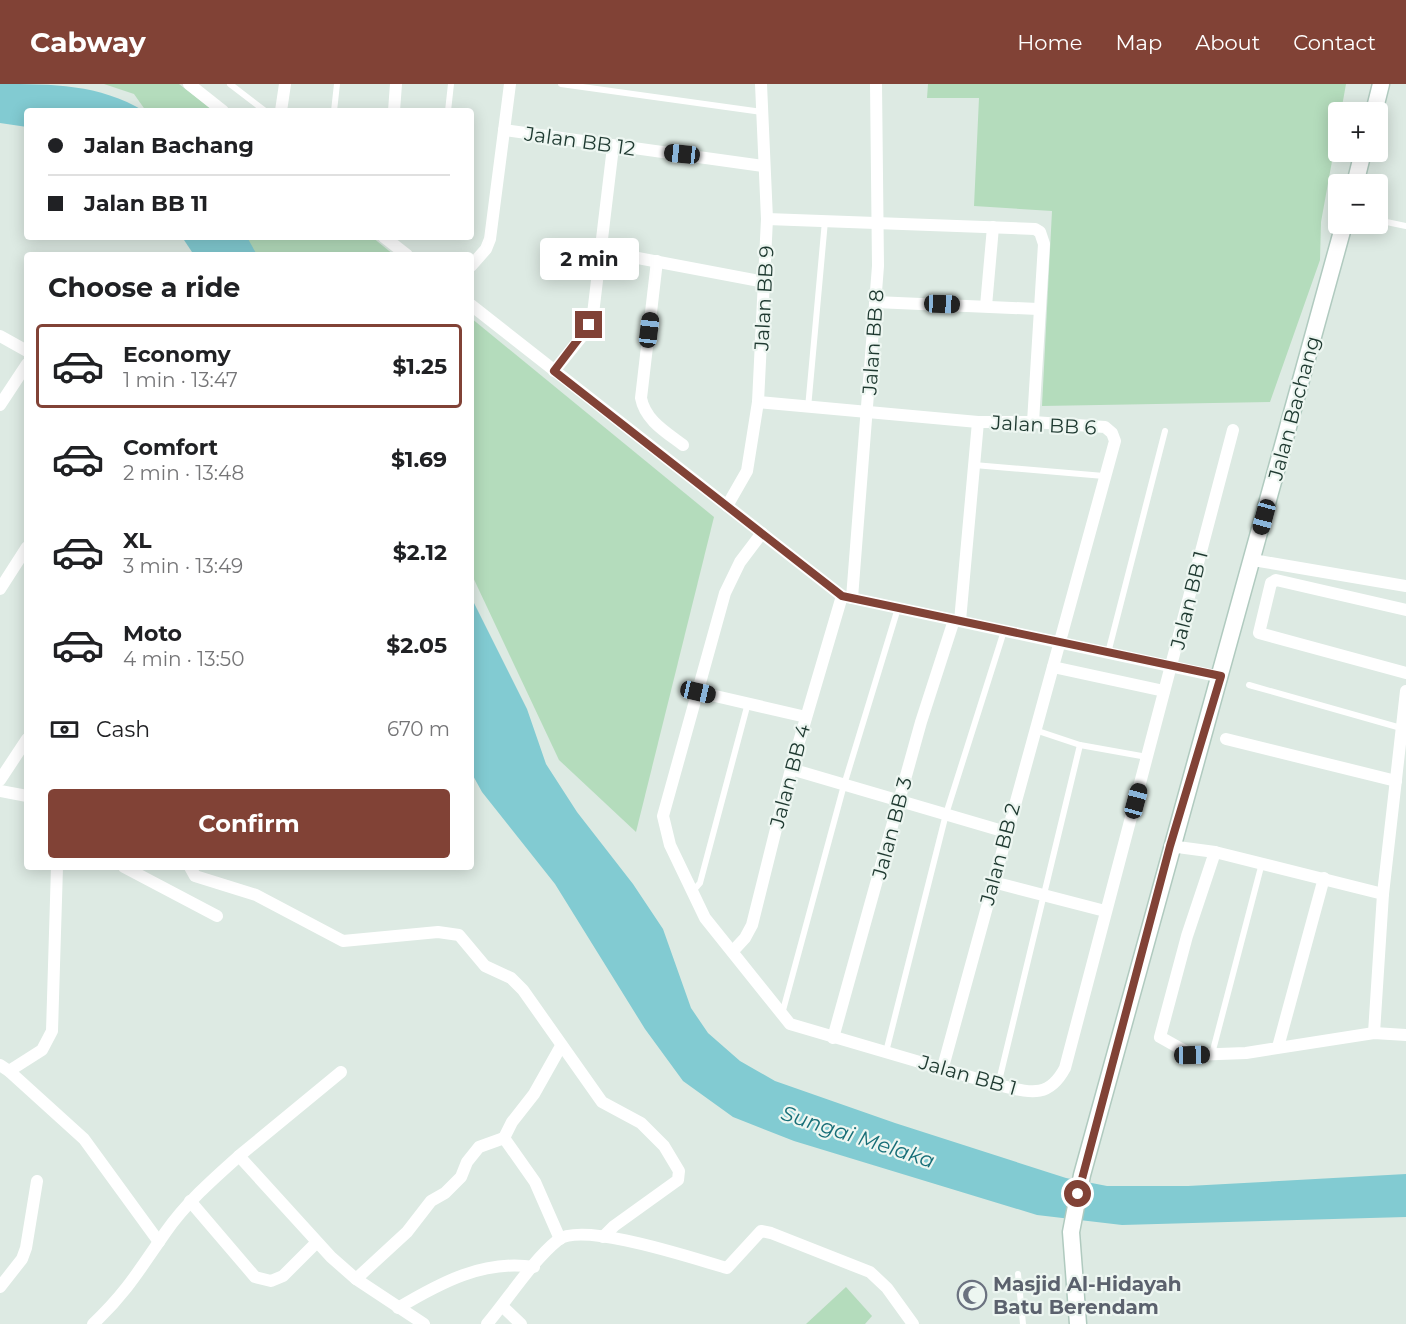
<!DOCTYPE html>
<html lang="en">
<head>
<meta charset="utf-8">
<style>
  body { margin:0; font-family:Montserrat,sans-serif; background:#f2f2f2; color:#202124; height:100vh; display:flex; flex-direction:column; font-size:22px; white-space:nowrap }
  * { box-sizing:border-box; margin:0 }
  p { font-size:20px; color:#757577 }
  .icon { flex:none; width:33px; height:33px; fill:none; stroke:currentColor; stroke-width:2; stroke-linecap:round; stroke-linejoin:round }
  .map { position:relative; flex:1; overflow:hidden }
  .sheet { position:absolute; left:24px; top:168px; width:450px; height:618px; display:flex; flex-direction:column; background:#fff; border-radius:6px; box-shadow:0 3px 15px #0003 }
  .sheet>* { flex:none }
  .guide { position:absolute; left:24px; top:24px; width:450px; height:132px; border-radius:6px; box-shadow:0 3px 15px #0003; display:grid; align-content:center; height:132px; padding:0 24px; background:#fff }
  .buttons { position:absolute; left:1328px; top:18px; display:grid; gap:12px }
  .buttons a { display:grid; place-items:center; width:60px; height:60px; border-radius:6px; background:#fff; box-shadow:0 3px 15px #0003; font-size:30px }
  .end { position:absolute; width:27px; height:27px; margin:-14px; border:8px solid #814236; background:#fff; box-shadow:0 0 0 3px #fff }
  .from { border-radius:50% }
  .bubble { position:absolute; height:42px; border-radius:6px; background:#fff; box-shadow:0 3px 15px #0003; font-size:20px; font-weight:700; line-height:42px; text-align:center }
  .car { position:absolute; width:18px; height:36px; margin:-18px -9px; border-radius:8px; box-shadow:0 0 4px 2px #0007; background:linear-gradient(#222 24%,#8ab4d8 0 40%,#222 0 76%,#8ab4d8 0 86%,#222 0) }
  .guide b { display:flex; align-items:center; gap:21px; height:57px; font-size:22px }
  .guide b+b { border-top:2px solid #e0e0e0 }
  .guide i { width:15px; height:15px; background:#202124 }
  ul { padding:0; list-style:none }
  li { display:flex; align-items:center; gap:18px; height:84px; margin:0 12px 9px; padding:0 12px; border:3px solid transparent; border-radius:6px }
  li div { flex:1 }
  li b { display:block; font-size:22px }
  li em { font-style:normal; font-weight:700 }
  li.on { border-color:#814236 }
  li>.icon { width:54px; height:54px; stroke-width:1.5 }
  h2 { padding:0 24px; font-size:27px; line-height:72px }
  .pay { display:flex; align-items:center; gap:15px; height:66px; padding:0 24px; font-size:22px }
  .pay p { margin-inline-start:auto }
  .button { display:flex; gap:12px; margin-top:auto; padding:12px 24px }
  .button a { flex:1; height:69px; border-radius:6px; background:#814236; color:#fff; font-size:24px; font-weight:700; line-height:69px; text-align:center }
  header { display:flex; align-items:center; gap:36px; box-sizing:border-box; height:84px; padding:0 30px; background:#814236; color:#fff }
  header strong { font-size:28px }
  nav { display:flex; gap:33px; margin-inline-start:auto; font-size:21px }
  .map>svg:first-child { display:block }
  .green { fill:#b4dcbc }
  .water { fill:#82cbd2 }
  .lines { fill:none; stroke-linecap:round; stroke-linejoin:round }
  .secondary-casing { stroke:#b0cabf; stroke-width:19 }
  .lane { stroke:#fff; stroke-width:6 }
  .street { stroke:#fff; stroke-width:12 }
  .secondary { stroke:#fff; stroke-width:16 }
  .route { stroke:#814236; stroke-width:8 }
  .labels { text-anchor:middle; stroke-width:4.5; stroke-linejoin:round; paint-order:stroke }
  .street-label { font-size:20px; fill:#1e3930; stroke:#edf6f1 }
  .worship-label { font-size:20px; font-weight:bold; fill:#5b616d; stroke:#edf6f1; text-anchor:start }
  .water-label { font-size:21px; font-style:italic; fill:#176e77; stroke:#edf6f1 }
</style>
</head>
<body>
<header>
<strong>Cabway</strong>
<nav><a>Home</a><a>Map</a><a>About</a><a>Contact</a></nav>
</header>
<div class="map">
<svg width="1406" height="1240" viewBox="0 0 1406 1240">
  <rect width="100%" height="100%" fill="#ddeae3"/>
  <g class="green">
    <path d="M 104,0 L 179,0 L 214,27 L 146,27 L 134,10 Z"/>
    <path d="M 928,0 L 1346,0 L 1341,28 L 1338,28 L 1338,44 L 1321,138 L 1320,176 L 1270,318 L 1042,322 L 1052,127 L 974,122 L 979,14 L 927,14 Z"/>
    <path d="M 235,153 L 372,153 L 394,171 L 248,171 Z"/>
    <path d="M 471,234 L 714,433 L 636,748 L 559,676 L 471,489 Z"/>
    <path d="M 846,1203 L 872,1232 L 865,1240 L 806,1240 Z"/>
  </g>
  <g class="water">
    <path d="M 0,0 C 53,0 99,0 144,27 L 27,27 L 27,43 L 0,39 Z"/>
    <path d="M 182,153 L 247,153 L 257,171 L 194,171 Z"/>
    <path d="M 471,513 L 527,625 L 546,680 L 577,728 L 633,800 L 663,845 L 691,924 L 708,949 L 740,977 L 775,997 L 895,1039 L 1066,1094 L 1107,1102 L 1188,1102 L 1406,1090 L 1406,1133 L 1122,1141 L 1037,1131 L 794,1057 L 733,1033 L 683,997 L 645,945 L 555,800 L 482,708 L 471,688 Z"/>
  </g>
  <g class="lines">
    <g class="secondary-casing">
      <g id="secondary">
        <path d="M 1374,28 L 1381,0"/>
        <path d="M 1355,100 L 1363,68"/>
        <path d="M 1078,1240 L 1071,1148 L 1082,1091 L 1344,140"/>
      </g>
    </g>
    <g class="lane">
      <path d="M 230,0 L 265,27"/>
      <path d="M 561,0 L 762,28"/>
      <path d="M 334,27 L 337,0"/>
      <path d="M 448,27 L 451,0"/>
      <path d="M 1377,136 L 1406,142"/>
      <path d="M 425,153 L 430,153"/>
      <path d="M 808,324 L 825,137"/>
      <path d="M 974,381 L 1104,392"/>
      <path d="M 1108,569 L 1165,347"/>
      <path d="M 1249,601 L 1401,644"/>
      <path d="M 1035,646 L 1080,661 L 1147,673"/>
      <path d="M 693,807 L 700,799 L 748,619"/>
      <path d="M 782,930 L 844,701 L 898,524"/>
      <path d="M 886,968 L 946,730 L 1004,547"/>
      <path d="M 1212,970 L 1262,779"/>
      <path d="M 998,1001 L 1080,661"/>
      <path d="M 1018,1190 L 1023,1240"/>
    </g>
    <g class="street">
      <path d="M 189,0 L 223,27"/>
      <path d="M 281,27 L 285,0"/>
      <path d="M 394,27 L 396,0"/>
      <path d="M 504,46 L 763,82"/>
      <path d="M 767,135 L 1035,145 L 1040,148 L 1044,160 L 1033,338"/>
      <path d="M 384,153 L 407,171"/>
      <path d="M 601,167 L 765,198"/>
      <path d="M 657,177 L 641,314 C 645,336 666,348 683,361"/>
      <path d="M 471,182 L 486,165 L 490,155 L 510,0"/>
      <path d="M 875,218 L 1038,225"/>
      <path d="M 471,221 L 842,512 L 1221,593"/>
      <path d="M 986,222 L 993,143"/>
      <path d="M 0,252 L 27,267"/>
      <path d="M 554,287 L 583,251 L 593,230 L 613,63"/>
      <path d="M 758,318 L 978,338 L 1033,338 L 1105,343 L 1112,349 L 1115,357 L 943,983"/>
      <path d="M 0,321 L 27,280"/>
      <path d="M 727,422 L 747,387 L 758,318 L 767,135 L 761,0"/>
      <path d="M 762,449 L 740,478 L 725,509 L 663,732 L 670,761 L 705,834 L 790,940 L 998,1001 C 1029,1008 1048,1016 1065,984 L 1233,346"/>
      <path d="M 1253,476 L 1406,502"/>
      <path d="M 0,505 L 27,463"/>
      <path d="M 852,514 L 878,182 L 876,0"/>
      <path d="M 1406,526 L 1276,496 L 1271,499 L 1259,549 L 1406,589"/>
      <path d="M 960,537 L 978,338"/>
      <path d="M 1053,583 L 1164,607"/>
      <path d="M 698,608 L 806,633"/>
      <path d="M 1226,655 L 1396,697"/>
      <path d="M 791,685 L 1006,748"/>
      <path d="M 0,696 L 27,655"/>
      <path d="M 0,707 L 27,712"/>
      <path d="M 1170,762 L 1215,768 L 1383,810"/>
      <path d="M 1215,768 L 1187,852 L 1160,953 L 1192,971 L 1246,969 L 1374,949 L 1406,951"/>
      <path d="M 124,783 L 217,832"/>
      <path d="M 190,783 L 195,792 L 256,811 L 343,857 L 438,848 L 459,851 L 485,882 L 511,894 L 523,906 L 602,1018 L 641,1039 L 664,1062 L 679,1087 L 678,1096 L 614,1142 L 603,1153"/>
      <path d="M 993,798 L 1105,827"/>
      <path d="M 733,867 L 745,854 L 752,841 L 791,685 L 842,512"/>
      <path d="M 1374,949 L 1383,810 L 1406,607"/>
      <path d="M 833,954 L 921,638 L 954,536"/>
      <path d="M 1278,963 L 1324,794"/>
      <path d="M 0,981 L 9,987 L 84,1055 L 159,1158"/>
      <path d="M 9,987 L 42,966 L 52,947 L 57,783"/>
      <path d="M 239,1072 L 341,988"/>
      <path d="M 190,1117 L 255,1193 L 271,1197 L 283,1192 L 316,1159"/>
      <path d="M 560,1155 L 535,1098 L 504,1054 L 512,1038 L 534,1010 L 561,962"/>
      <path d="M 356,1195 L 407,1148 L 431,1117 L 445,1109 L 461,1093 L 467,1078 L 479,1063 L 504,1054"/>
      <path d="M 0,1203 L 22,1175 L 26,1164 L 37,1097"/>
      <path d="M 502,1222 L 521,1240"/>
      <path d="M 398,1224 C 440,1199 484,1175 534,1183"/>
      <path d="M 93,1240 C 126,1209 140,1185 165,1149 C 186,1119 212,1096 239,1072 L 331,1173 L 356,1195 L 424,1240"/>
      <path d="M 487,1240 C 509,1214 532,1177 558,1156 C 583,1137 695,1175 727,1184 L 761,1147 L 771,1149 L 870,1188 L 887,1204 L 913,1240"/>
    </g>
    <use href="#secondary" class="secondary"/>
  </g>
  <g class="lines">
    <path class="route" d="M 589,241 L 554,287 L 842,512 L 1221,592 L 1170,762 L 1078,1110"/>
  </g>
  <defs>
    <g id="mosque-ring" transform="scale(1.5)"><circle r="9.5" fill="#edf6f1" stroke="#6b7280" stroke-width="1.5"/><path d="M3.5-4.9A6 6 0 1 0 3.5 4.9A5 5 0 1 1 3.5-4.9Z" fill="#6b7280"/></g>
  </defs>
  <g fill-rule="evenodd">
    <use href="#mosque-ring" x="972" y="1211"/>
  </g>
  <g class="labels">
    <g class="street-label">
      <text transform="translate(580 57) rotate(8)" y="7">Jalan BB 12</text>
      <text transform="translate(764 214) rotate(-87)" y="7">Jalan BB 9</text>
      <text transform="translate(873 258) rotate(-86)" y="7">Jalan BB 8</text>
      <text transform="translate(1294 324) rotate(-75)" y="7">Jalan Bachang</text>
      <text transform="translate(1044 341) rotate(3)" y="7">Jalan BB 6</text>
      <text transform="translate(1189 516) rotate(-76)" y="7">Jalan BB 1</text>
      <text transform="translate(790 692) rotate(-75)" y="7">Jalan BB 4</text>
      <text transform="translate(892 744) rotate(-75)" y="7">Jalan BB 3</text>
      <text transform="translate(1000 770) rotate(-75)" y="7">Jalan BB 2</text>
      <text transform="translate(968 991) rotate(16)" y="7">Jalan BB 1</text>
    </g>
    <g class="worship-label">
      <text x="993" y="1207">Masjid Al-Hidayah<tspan x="993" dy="23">Batu Berendam</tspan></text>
    </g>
    <g class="water-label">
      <text transform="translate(858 1053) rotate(18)" y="7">Sungai Melaka</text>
    </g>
  </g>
</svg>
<div class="buttons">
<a>+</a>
<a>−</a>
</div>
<i class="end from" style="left:1078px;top:1110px"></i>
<i class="end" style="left:589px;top:241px"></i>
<div class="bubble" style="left:540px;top:154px;width:99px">2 min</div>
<i class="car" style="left:682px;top:70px;rotate:276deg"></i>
<i class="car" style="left:942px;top:220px;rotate:92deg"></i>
<i class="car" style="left:649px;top:246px;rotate:7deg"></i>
<i class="car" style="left:1264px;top:433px;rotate:195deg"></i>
<i class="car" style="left:698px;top:608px;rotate:103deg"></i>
<i class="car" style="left:1136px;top:717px;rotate:15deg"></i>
<i class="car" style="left:1192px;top:971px;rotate:89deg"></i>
<div class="guide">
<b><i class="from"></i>Jalan Bachang</b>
<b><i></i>Jalan BB 11</b>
</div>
<section class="sheet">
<h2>Choose a ride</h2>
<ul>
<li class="on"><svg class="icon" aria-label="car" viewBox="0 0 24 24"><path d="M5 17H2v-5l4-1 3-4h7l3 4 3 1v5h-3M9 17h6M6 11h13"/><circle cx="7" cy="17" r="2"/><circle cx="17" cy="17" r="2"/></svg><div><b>Economy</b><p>1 min · 13:47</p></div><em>$1.25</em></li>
<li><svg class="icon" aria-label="car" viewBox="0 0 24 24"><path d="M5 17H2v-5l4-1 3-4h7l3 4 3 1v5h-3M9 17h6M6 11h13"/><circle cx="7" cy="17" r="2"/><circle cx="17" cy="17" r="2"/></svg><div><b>Comfort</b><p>2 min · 13:48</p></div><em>$1.69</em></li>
<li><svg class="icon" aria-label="car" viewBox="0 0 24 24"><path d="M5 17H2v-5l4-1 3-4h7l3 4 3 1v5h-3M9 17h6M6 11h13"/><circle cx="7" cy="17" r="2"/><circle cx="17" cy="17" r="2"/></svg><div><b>XL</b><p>3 min · 13:49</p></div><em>$2.12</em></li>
<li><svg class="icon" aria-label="car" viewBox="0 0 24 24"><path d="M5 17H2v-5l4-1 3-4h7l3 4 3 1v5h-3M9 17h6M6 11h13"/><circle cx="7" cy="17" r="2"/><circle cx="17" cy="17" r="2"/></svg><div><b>Moto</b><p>4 min · 13:50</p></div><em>$2.05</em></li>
</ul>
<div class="pay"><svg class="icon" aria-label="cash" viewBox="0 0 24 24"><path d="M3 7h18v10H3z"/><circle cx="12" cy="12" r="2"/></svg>Cash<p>670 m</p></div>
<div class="button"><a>Confirm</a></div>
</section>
</div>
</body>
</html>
